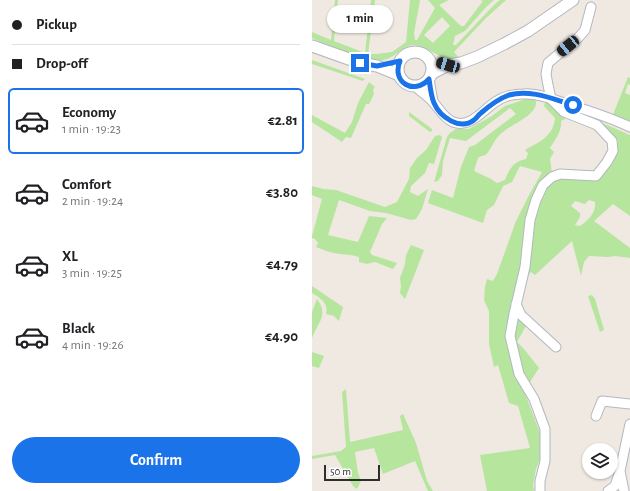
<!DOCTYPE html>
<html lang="en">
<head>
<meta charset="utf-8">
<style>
  body { margin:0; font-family:"Alegreya Sans",sans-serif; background:#f2f2f2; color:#202124; height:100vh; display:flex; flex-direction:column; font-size:15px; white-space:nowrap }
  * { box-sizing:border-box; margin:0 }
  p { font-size:13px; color:#757577 }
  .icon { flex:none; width:22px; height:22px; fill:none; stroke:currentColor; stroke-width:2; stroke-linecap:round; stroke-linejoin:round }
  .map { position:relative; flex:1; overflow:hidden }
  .drawer { display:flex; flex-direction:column; background:#fff; width:312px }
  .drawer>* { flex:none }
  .top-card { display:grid; align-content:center; height:88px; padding:0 12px; background:#fff }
  .buttons { position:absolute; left:270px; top:443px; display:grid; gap:8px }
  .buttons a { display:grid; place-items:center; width:36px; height:36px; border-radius:50%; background:#fff; box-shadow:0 1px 3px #0004; font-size:20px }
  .scale { position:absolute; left:12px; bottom:10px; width:56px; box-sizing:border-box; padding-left:4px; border:2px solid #2e2e2e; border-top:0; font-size:11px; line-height:14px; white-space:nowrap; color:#2e2e2e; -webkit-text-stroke:3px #fff; paint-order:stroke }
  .end { position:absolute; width:18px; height:18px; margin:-9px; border:5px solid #1a73e8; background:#fff; box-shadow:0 0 0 2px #fff }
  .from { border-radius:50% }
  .bubble { position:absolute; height:28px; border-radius:14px; background:#fff; box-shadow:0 1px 3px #0004; font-size:13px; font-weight:600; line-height:28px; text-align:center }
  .car { position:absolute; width:12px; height:24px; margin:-12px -6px; border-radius:5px; box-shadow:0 0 3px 1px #0007; background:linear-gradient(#222 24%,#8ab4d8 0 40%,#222 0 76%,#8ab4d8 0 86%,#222 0) }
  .top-card b { display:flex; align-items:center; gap:14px; height:38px; font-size:15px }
  .top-card b+b { border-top:1px solid #e0e0e0 }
  .top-card i { width:10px; height:10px; background:#202124 }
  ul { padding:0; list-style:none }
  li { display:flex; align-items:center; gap:12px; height:66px; margin:0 8px 6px; padding:0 4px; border:2px solid transparent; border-radius:6px }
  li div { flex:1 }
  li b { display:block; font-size:15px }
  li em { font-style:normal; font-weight:600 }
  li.current { border-color:#1a73e8 }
  li>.icon { width:36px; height:36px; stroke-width:1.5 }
  .primary-button { display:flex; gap:8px; margin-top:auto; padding:8px 12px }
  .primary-button a { flex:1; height:46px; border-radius:24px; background:#1a73e8; color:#fff; font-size:16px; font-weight:600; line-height:46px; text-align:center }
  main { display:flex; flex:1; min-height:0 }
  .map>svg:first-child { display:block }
  .green { fill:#b6e59e; fill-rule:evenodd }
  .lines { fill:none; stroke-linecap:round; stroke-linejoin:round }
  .minor-casing { stroke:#b4b7c1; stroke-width:11 }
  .tertiary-casing { stroke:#b4b7c1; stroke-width:13 }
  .minor { stroke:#fff; stroke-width:9 }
  .tertiary { stroke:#fff; stroke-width:11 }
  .route { stroke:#1a73e8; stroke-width:5 }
</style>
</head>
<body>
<main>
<section class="drawer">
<div class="top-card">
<b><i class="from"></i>Pickup</b>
<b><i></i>Drop-off</b>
</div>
<ul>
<li class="current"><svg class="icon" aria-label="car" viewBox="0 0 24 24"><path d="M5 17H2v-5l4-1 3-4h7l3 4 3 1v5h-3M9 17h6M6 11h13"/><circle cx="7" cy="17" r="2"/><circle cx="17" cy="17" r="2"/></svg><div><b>Economy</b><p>1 min · 19:23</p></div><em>€2.81</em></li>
<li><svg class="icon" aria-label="car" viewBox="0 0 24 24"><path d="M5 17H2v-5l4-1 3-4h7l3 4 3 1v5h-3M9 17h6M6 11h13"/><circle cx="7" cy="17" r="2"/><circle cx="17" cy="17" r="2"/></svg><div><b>Comfort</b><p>2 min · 19:24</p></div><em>€3.80</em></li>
<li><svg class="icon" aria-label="car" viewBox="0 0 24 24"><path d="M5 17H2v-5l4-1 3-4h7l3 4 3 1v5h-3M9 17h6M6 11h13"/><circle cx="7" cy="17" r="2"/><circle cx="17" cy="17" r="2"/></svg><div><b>XL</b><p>3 min · 19:25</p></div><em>€4.79</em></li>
<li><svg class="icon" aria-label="car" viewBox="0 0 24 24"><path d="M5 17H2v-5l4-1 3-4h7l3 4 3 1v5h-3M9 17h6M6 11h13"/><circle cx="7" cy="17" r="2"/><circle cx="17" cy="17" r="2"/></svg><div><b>Black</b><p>4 min · 19:26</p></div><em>€4.90</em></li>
</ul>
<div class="primary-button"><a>Confirm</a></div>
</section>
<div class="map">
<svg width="318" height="491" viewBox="0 0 318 491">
  <rect width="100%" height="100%" fill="#efe9e1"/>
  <g class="green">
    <path d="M 23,0 L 26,0 L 22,41 L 53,53 L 59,0 L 63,0 L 56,54 L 65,54 L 80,52 L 94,42 L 98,0 L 108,0 L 102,33 L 103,40 L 105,40 L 123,8 L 116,0 L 137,0 L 127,5 L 149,26 L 152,26 L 171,1 L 168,0 L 182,0 L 174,7 L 153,31 L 143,36 L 141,45 L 144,45 L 182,5 L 188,0 L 194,0 L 174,18 L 142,52 L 148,59 C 144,58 139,59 135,58 C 123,56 115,46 101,45 C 91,45 84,57 72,60 C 53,66 18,46 0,38 L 0,32 L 19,40 ZM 130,17 L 138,26 L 121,43 L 112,35 Z"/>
    <path d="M 0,60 L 53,79 L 51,81 L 0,64 Z"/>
    <path d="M 316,77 L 318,78 L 318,85 L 316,84 L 313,93 L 318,95 L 318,123 L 300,117 Z"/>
    <path d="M 57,82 L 63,87 L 61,90 L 62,94 L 57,104 L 54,104 L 39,138 L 34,137 L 30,142 L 0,122 L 0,115 L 33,133 L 40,122 L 46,103 Z"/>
    <path d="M 214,99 L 220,99 L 224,101 C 226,115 200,124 191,132 C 182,139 182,144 176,152 C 174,157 169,155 166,158 L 162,171 L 179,179 L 185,183 L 193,180 C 197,169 202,161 214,159 L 216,153 L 213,150 C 228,141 241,137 243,118 L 232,106 L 233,103 L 235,102 C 242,105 251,112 253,119 L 249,121 C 250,131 243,140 238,148 L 242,152 L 238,159 L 240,173 L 229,183 L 210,270 L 196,320 L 195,331 L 212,391 L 231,441 L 231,452 L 224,469 L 221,485 L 222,491 L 175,491 L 168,455 L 218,448 L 206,406 L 197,403 L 186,365 L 182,367 L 177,344 L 177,311 L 172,300 L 173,287 L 175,279 L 181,281 L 185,274 L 204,221 L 216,197 L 230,172 L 208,166 L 200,182 L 191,186 L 182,205 L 175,210 L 171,223 L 116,203 L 120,190 L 141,198 L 149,167 L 157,147 L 163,145 L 204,114 L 198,108 L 154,141 L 138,138 L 131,161 L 130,175 L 126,181 L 122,182 L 135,137 L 138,133 L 144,129 L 157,129 L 180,116 L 193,106 Z"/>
    <path d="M 97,112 L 120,129 L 120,131 L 118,132 L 97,116 Z"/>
    <path d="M 286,121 L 318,135 L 318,216 L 301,204 L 282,221 L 318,248 L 318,258 L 303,256 L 296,257 L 277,256 L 272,262 L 269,276 L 260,241 L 223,275 L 219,272 L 214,277 L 219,223 L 233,186 L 244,179 L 273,177 L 295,168 L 305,154 L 306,141 L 300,134 L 286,123 ZM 277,200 L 283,202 C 284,213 277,220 268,226 L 263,225 L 268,217 L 268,213 L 259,206 L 263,201 L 273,204 Z"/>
    <path d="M 128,135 L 130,137 L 122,164 L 117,163 L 113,173 L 99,186 L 98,192 L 106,196 L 116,189 L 110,209 L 104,219 L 99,220 L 74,213 L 58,211 L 27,200 L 16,235 L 46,242 L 57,216 L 75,218 L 70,224 L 58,252 L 60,255 L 85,263 L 81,269 L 63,262 L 55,264 L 47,262 L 47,257 C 39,254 31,255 22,253 C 16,252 10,249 4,247 L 6,243 L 3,239 L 0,238 L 0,236 L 10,199 L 0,195 L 0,186 L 11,189 L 24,190 L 73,207 L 85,202 L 97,179 L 98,168 L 105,158 L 114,150 L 123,136 Z"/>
    <path d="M 99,245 L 112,250 L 93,299 L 88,293 L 89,286 L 88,278 L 93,264 L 94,255 Z"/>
    <path d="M 0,286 L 31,307 L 27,321 L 22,316 L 14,314 C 17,303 8,298 0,293 Z"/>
    <path d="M 280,295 L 283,299 L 292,330 L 288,332 L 276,296 Z"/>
    <path d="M 5,299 C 17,315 6,322 0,338 L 0,312 Z"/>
    <path d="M 206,314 L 215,324 L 205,342 L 212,349 L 227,368 L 216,385 L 213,380 L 201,331 Z"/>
    <path d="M 0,352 L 12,356 L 7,368 L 0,366 Z"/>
    <path d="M 34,389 L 38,442 L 91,430 L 88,416 L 91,414 L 104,443 L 115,481 L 121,491 L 116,491 L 103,461 L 71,474 L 62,448 L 43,452 L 46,473 L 49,481 L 45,489 L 41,486 L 23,455 L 0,459 L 0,456 L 29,451 L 34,447 L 30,392 Z"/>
  </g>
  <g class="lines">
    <g class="minor-casing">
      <g id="minor">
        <path d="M 117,79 L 121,102"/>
        <path d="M 104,87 C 109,92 117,97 122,103 C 128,110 132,118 141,122 C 159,129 171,109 185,101 C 192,96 202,94 211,94 C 225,93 239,98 252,103 C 275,110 297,117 318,127"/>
        <path d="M 204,304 L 209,315 L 244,347"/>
        <path d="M 284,416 L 290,401 L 318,404"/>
        <path d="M 228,491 L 228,481 L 233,461 L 233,429 L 222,399 L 207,374 L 198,336 L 202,314 L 213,267 L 218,220 L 224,200 L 231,185 L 240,177 L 248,174 L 284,176 L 295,162 L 301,151 L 300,141 L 285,125 L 252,112 L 239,99 L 236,85 L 234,74 L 236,63 L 266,38 L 273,30 L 279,7"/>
        <path d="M 296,491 L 303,486 L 307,474"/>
        <path d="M 312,491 L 308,471 L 318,424"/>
      </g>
    </g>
    <g class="tertiary-casing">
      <g id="tertiary">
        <path d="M 0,46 L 48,63 L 65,66 L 87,75"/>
        <circle cx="103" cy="69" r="17"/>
        <path d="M 119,74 L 136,65 L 149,63 L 165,57 L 192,44 L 216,31 L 261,0"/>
      </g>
    </g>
    <use href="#minor" class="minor"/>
    <use href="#tertiary" class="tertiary"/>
  </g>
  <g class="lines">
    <path class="route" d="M 48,63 L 65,66 L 88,61 C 79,82 102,96 117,79 C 118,86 119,96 122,103 C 128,117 148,131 162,120 C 165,118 166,115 169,113 C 177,106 186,99 197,95 C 218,89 241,99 261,105"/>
  </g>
</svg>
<div class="buttons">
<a><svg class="icon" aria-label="layers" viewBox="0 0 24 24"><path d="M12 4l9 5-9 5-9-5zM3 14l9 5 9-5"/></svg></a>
</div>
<div class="scale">50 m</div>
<i class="end from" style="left:261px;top:105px"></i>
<i class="end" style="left:48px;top:63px"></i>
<div class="bubble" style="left:15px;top:5px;width:66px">1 min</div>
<i class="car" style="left:256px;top:46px;rotate:231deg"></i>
<i class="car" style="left:136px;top:65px;rotate:286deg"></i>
</div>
</main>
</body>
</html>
